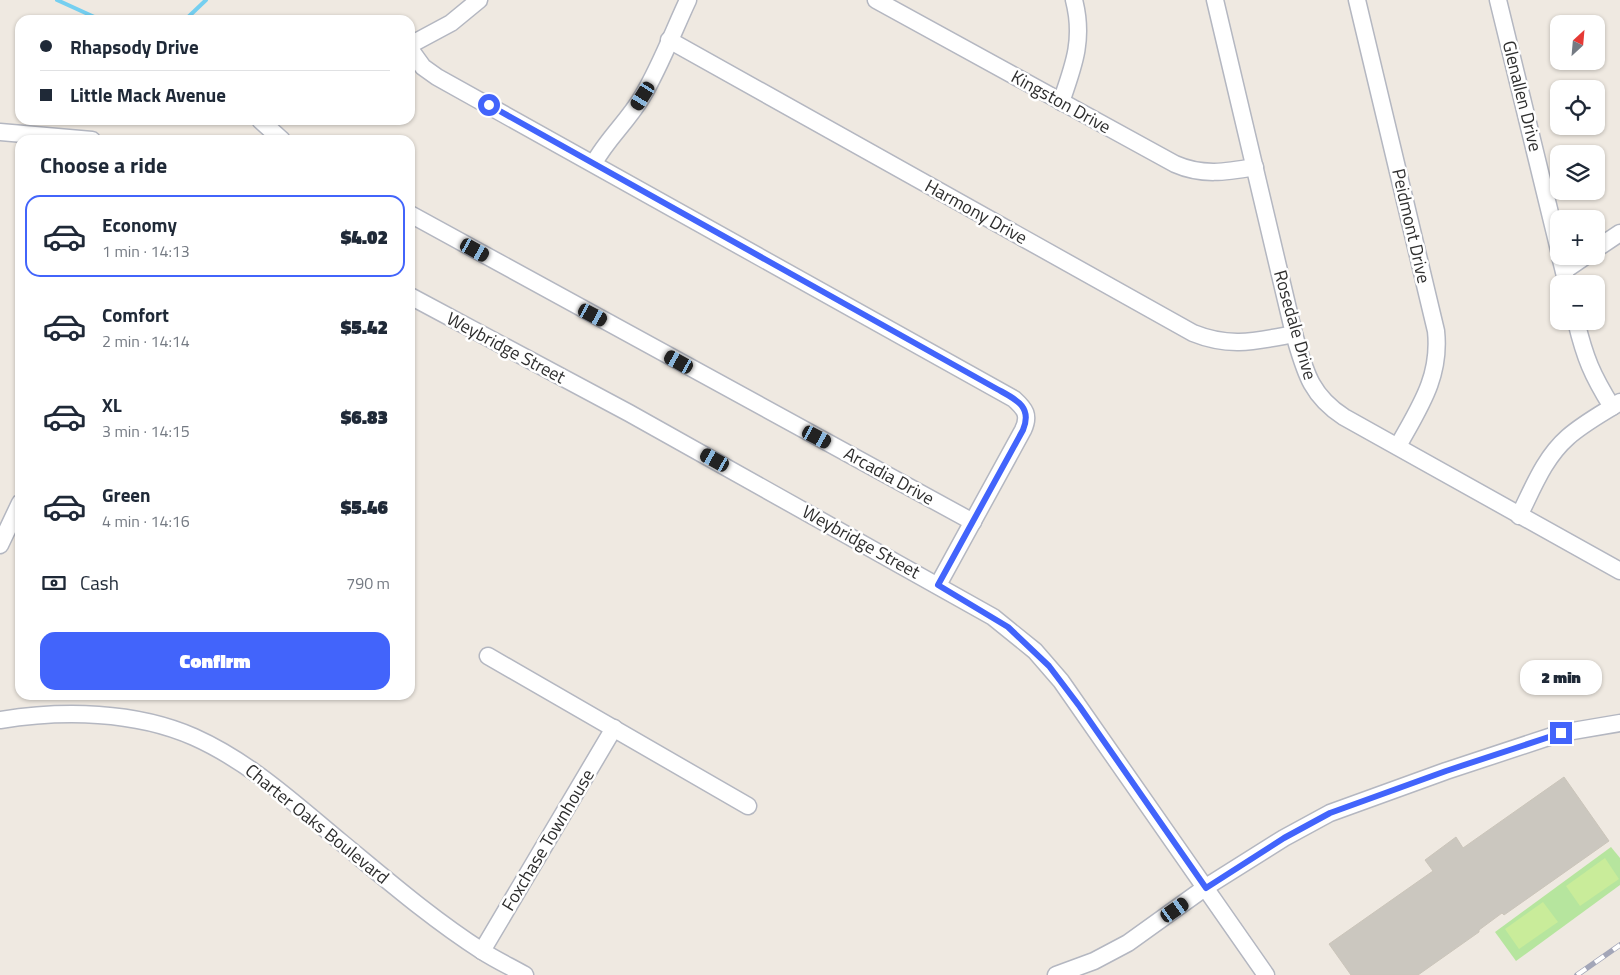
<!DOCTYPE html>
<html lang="en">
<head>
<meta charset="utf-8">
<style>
  body { margin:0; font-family:"Titillium Web",sans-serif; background:#f2f2f3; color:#1f2937; height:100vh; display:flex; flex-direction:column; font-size:19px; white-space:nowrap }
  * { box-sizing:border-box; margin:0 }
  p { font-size:16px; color:#747a83 }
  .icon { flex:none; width:28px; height:28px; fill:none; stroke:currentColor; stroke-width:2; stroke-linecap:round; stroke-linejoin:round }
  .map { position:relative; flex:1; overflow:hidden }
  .drawer { position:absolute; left:15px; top:135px; width:400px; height:565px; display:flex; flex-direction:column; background:#fff; border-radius:15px; box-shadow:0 1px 4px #0004 }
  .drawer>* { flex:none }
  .hud { position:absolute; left:15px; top:15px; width:400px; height:110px; border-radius:15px; box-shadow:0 1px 4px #0004; display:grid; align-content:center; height:110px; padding:0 25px; background:#fff }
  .needle { width:32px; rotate:26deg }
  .buttons { position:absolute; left:1550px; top:15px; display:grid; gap:10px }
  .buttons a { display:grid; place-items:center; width:55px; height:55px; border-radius:10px; background:#fff; box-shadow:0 1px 4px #0004; font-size:25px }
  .end { position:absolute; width:22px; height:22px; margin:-11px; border:6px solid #4264fb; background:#fff; box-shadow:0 0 0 2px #fff }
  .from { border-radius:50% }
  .bubble { position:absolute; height:35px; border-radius:15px; background:#fff; box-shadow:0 1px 4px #0004; font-size:16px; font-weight:800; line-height:35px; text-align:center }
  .car { position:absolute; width:15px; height:30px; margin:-15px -8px; border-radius:6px; box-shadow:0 0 4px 1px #0007; background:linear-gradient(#222 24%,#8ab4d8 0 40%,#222 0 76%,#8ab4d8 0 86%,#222 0) }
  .hud b { display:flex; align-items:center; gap:18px; height:48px; font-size:19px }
  .hud b+b { border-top:1px solid #e0e1e3 }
  .hud i { width:12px; height:12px; background:#1f2937 }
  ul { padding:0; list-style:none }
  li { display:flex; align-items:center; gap:15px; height:82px; margin:0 10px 8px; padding:0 15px; border:2px solid transparent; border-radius:15px }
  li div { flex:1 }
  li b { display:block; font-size:19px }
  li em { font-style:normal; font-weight:800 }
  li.on { border-color:#4264fb }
  li>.icon { width:45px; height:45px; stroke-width:1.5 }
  h2 { padding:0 25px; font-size:22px; line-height:60px }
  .pay { display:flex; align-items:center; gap:12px; height:55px; padding:0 25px; font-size:19px }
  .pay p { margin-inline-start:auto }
  .action { display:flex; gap:10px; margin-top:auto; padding:10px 25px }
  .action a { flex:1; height:58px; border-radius:15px; background:#4264fb; color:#fff; font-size:20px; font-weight:800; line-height:58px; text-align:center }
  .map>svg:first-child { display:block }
  .green { fill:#b6e59e }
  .pitch { fill:#c9ec9a }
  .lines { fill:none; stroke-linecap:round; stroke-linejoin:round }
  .stream { stroke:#75cff0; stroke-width:4 }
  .building { fill:#cbc7bf; stroke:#cbc5ba }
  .minor-casing { stroke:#b4b7c1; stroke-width:19 }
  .minor { stroke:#fff; stroke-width:16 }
  .rail-casing { stroke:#a3a6b8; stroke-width:5.5 }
  .rail { stroke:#fff; stroke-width:4; stroke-dasharray:11; stroke-linecap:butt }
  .route { stroke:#4264fb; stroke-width:6 }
  .labels { text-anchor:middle; stroke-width:5; stroke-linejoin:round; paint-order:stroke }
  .street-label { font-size:18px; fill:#2e2e2e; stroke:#fff }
</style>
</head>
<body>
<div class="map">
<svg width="1620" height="975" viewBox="0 0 1620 975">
  <rect width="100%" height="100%" fill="#efe9e1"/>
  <path class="green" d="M 1611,847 L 1620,858 L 1620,885 L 1516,961 L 1495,932 Z"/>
  <g class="pitch">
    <path d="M 1605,858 L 1619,879 L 1580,906 L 1566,886 Z"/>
    <path d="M 1543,902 L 1558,922 L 1519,949 L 1505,929 Z"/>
  </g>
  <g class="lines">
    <g class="stream">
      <path d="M 57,0 L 101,20"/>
      <path d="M 185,20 L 206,0"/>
    </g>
  </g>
  <path class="building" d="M 1564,777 L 1609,841 L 1504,915 L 1502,913 L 1479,930 L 1479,932 L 1418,975 L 1351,975 L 1329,944 L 1433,871 L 1425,860 L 1456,837 L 1463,848 Z"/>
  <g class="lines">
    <g class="minor-casing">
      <g id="minor">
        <path d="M 876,0 L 1175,164 C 1202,176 1226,172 1255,167"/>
        <path d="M 1215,0 L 1294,334 C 1305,371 1310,395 1344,417 L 1620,571"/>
        <path d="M 1357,0 L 1436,331 C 1441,377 1419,408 1398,446"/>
        <path d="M 1498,0 L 1559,250"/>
        <path d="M 669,40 L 1193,333 C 1230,348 1256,341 1294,334"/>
        <path d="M 410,45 L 451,23 L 479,0"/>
        <path d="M 410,49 L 423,67 L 437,77 L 1014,399 C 1025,409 1030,415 1023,430 L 938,585"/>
        <path d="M 1061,102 C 1074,65 1084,39 1074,0"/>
        <path d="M 260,120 L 282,140"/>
        <path d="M 0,132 L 92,140"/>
        <path d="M 594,163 C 607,139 628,121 642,97 C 660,67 673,32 688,0"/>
        <path d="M 410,214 L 973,522"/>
        <path d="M 1596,249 L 1620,233"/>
        <path d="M 1560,256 L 1567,284"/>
        <path d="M 1564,271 L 1586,256"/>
        <path d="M 410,296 L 629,413 L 993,617 L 1035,651 L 1061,681 L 1266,975"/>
        <path d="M 1576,321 C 1585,358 1592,375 1612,407"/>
        <path d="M 1519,516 C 1533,488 1544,458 1568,437 C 1584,423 1603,413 1620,402"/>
        <path d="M 0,545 L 20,503"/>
        <path d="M 488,656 L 748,806"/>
        <path d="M 0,720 C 63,710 135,711 194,737 C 250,762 295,804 341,842 C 387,880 432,919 482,951 C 496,960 511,967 525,975"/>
        <path d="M 482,951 L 614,728"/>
        <path d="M 1056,975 L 1094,961 L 1128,943 L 1206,887 L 1284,838 L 1330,813 L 1446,771 L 1561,733 L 1620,723"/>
      </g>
    </g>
    <use href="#minor" class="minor"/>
    <g class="rail-casing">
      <path id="rail" d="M 1577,975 L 1620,945"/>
    </g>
    <use href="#rail" class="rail"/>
  </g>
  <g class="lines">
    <path class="route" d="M 489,105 L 997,389 C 1015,399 1033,406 1023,430 L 938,585 L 1008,627 L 1049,666 L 1080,707 L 1206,888 L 1284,838 L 1330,813 L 1446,771 L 1561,733"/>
  </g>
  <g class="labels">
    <g class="street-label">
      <text transform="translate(1522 96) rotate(76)" y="6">Glenallen Drive</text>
      <text transform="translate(1061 102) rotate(29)" y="6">Kingston Drive</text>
      <text transform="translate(976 212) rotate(29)" y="6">Harmony Drive</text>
      <text transform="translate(1411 226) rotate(77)" y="6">Peidmont Drive</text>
      <text transform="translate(1295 325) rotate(74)" y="6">Rosedale Drive</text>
      <text transform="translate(506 348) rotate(28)" y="6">Weybridge Street</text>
      <text transform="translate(889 476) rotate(29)" y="6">Arcadia Drive</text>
      <text transform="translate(861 542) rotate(29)" y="6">Weybridge Street</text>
      <text transform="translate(317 824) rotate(39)" y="6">Charter Oaks Boulevard</text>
      <text transform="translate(548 840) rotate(-59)" y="6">Foxchase Townhouse</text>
    </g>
  </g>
</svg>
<div class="buttons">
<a><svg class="needle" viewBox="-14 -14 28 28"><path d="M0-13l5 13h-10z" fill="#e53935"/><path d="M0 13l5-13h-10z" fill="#747a83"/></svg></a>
<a><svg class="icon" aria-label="locate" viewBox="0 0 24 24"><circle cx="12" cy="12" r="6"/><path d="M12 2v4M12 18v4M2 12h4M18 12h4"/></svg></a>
<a><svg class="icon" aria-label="layers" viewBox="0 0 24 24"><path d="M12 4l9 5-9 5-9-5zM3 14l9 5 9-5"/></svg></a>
<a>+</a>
<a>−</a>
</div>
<i class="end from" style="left:489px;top:105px"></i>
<i class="end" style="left:1561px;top:733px"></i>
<div class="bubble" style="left:1520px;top:660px;width:82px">2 min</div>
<i class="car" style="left:643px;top:96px;rotate:212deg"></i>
<i class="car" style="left:475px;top:250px;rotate:119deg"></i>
<i class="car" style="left:593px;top:315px;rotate:118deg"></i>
<i class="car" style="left:679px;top:362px;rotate:299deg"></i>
<i class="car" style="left:817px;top:437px;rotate:118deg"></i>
<i class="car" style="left:715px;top:460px;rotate:299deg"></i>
<i class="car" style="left:1175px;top:910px;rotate:55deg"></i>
<div class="hud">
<b><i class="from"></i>Rhapsody Drive</b>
<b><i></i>Little Mack Avenue</b>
</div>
<section class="drawer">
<h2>Choose a ride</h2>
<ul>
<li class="on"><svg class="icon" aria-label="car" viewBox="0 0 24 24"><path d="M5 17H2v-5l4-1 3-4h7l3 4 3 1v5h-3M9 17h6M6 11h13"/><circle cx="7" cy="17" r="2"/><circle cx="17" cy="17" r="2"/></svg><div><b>Economy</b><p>1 min · 14:13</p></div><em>$4.02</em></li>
<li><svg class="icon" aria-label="car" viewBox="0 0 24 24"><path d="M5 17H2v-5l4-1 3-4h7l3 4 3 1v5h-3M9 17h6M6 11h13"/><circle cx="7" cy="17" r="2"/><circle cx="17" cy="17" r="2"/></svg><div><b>Comfort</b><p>2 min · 14:14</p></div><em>$5.42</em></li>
<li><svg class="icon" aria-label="car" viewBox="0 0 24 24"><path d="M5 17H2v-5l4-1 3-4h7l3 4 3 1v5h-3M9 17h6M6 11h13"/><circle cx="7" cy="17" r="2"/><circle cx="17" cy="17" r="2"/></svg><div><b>XL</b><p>3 min · 14:15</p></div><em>$6.83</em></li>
<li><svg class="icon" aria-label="car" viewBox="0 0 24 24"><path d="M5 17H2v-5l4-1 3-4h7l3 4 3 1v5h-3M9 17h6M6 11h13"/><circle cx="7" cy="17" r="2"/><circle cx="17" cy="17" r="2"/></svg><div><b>Green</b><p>4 min · 14:16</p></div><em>$5.46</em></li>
</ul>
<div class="pay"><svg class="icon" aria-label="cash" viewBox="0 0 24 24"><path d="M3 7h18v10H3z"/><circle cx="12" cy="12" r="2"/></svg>Cash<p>790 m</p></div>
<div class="action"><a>Confirm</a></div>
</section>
</div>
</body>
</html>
